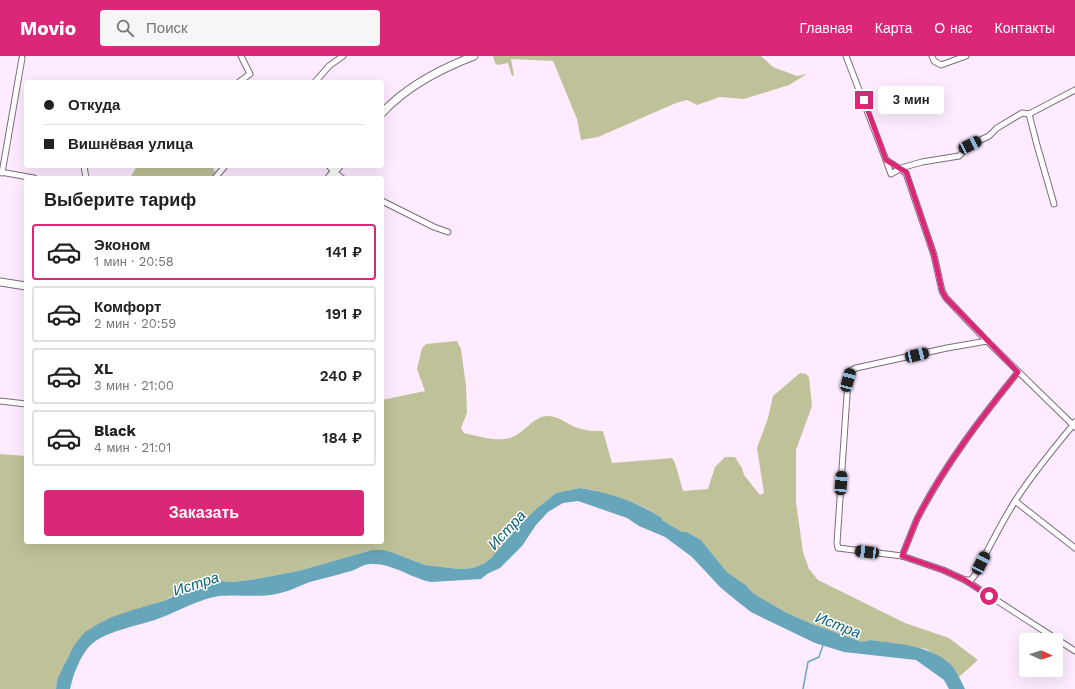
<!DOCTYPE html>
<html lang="ru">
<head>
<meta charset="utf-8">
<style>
  body { margin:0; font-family:"Work Sans",sans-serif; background:#f6f6f6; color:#222; height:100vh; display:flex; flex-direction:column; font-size:15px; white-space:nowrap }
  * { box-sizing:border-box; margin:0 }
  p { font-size:13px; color:#767676 }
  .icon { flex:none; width:22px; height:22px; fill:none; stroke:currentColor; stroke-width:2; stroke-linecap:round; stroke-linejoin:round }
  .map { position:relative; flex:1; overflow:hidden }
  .details { position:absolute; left:24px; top:120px; width:360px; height:368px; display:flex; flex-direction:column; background:#fff; border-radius:4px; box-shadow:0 4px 16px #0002 }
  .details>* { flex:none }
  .banner { position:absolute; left:24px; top:24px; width:360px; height:88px; border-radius:4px; box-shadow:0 4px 16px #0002; display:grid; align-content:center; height:88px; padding:0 20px; background:#fff }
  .needle { width:26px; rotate:93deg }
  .buttons { position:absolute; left:1019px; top:577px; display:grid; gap:8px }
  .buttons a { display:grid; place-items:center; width:44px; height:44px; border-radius:4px; background:#fff; box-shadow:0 4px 16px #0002; font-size:20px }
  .end { position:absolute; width:18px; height:18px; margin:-9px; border:5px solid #db2777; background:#fff; box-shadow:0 0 0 2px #fff }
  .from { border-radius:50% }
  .bubble { position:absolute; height:28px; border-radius:4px; background:#fff; box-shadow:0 4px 16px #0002; font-size:13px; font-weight:600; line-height:28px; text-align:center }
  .car { position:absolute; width:12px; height:24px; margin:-12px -6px; border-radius:5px; box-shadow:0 0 3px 1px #0007; background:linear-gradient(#222 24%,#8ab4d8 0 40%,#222 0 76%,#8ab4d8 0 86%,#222 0) }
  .banner b { display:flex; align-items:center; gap:14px; height:38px; font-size:15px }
  .banner b+b { border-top:1px solid #e0e0e0 }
  .banner i { width:10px; height:10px; background:#222 }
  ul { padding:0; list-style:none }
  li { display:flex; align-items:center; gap:12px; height:56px; margin:0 8px 6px; padding:0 12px; border:2px solid #e0e0e0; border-radius:4px }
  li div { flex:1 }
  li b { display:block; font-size:15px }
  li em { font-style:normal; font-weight:600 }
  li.on { border-color:#db2777 }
  li>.icon { width:36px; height:36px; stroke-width:1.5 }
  h2 { padding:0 20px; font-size:18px; line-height:48px }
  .action { display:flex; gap:8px; margin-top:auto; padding:8px 20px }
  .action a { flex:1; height:46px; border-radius:4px; background:#db2777; color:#fff; font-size:16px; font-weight:600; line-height:46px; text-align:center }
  header { display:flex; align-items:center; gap:24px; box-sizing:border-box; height:56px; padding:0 20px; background:#db2777; color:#fff }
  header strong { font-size:19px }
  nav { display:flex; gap:22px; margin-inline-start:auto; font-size:14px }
  .search { width:280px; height:36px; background:#f6f6f6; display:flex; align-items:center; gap:10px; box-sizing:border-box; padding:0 14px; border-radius:4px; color:#767676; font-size:15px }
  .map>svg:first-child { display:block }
  .green { fill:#bfc298 }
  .water { fill:#67a5bb }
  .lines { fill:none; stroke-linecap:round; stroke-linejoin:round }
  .stream { stroke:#67a5bb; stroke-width:1.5 }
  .minor-casing { stroke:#7c6c7d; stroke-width:7 }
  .secondary-casing { stroke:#7c6c7d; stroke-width:9 }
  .minor { stroke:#fff; stroke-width:5 }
  .secondary { stroke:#fff; stroke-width:7 }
  .route { stroke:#db2777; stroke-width:5 }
  .labels { text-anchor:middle; stroke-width:3; stroke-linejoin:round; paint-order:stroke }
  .water-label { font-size:15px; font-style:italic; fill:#0d6177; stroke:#fff }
</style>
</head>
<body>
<header>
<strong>Movio</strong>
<div class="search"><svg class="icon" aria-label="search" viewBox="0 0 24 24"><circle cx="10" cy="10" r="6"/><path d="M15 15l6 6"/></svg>Поиск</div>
<nav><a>Главная</a><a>Карта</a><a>О нас</a><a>Контакты</a></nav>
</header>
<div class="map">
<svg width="1075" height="633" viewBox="0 0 1075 633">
  <rect width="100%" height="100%" fill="#feebff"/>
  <g class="green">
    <path d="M 493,0 L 761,0 L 773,11 L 797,20 L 807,18 L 789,29 L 744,43 L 720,41 L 697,49 L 687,44 L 676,47 L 598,81 L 581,84 L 577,63 L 553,5 L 511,3 L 514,19 L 512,20 L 508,7 L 498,9 L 495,7 Z"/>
    <path d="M 137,110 L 212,110 L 215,116 L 213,122 L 130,122 Z"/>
    <path d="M 457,285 L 461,293 L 466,330 L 467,357 L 461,372 L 464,377 C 477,380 498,386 510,382 C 524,378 532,361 547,360 C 558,359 568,369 578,372 C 586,375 594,375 603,375 L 612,407 L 672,402 L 675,407 L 683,435 L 708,433 L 715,411 L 725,401 L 735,401 L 742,412 L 744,419 L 760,439 L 764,437 L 757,392 L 768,362 L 773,340 L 800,317 L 806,318 L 809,321 L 812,350 L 796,394 L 796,446 L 803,496 L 809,513 L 818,524 L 905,567 L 949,582 L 978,604 L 959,621 L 949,607 L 926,593 L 871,584 L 862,586 L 812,568 L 787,557 L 761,542 L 753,537 L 746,529 L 727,516 L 701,484 L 687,476 L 682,476 L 662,464 L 662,462 L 646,452 L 629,445 L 593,434 L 580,432 L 556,437 L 536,453 L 514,475 L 492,501 L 485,507 L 473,512 L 459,513 L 425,509 L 394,497 L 372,494 L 298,515 L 256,523 L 233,526 L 222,525 L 213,527 L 170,541 L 164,545 L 151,549 L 139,552 L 68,601 L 57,624 L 56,633 L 0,633 L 0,398 L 26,400 L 26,486 L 382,486 L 382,344 L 425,335 L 417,313 L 422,292 L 426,288 Z"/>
  </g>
  <path class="water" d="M 580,432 C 608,436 638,446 662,462 L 662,464 L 682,476 L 687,476 L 701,484 L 727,516 L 746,529 L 753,537 L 761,542 L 787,557 L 812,568 L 862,586 L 871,584 C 897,588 927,589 948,606 C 956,613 961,625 965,633 L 949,633 L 944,624 L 916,604 L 844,596 L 815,587 L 763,562 L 751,556 L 737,545 L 721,532 L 692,501 L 665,481 L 639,470 L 627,462 L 578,445 L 563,447 L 548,456 L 536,469 L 522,490 L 500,512 L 487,518 L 481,523 L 431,526 C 411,522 392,507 371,508 C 363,508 358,513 351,515 C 338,519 324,522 310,526 C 299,530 288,536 276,538 C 257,542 238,538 219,540 C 199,543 179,555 160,562 C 140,570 101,575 88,592 C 79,603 73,619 70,633 L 56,633 L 57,624 L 63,611 L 75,588 L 85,576 L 98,568 L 112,561 L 139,552 L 164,545 L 186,534 L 213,527 L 222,525 L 233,526 L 256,523 L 298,515 L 372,494 L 383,494 L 394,497 L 425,509 L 459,513 L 473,512 L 485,507 L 492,501 L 514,475 L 536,453 L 556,437 Z"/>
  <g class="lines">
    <path class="stream" d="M 803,633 L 808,606 L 819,601 L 823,589"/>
    <g class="minor-casing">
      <g id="minor">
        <path d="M 846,0 L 886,104 L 891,118 L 901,112 L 922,106 L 959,100 L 970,89 L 989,80 L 997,72 L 1022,57 L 1029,58 L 1075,34"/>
        <path d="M 932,0 L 934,5 L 941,9 L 966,0"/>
        <path d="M 239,26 L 250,18 L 241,0"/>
        <path d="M 315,26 L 329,10 L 343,0"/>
        <path d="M 1029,58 L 1037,89 L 1054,148"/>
        <path d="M 886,104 L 906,117 L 934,199 L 942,235 L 946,242 L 987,285"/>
        <path d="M 84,110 L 86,122"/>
        <path d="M 329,110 L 334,116 L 342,122"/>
        <path d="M 0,116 L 34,122"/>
        <path d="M 2,117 L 22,2"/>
        <path d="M 215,122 L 225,110"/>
        <path d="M 382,145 L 434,171 L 448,176"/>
        <path d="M 0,345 L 26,348"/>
        <path d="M 1075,366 L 1073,369 C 1054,392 1034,416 1017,442 C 1001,467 988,493 975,519 L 971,524 L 965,524 L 943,514 L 902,500 L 838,492 L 837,487 L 848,324 L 850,315 L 856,312 L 947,292 L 987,285 L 1073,369 L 1075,371"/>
        <path d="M 1015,445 L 1075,492"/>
        <path d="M 902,500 C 907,488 912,475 917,463 C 944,410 981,362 1018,316"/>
        <path d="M 965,524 L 1075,595"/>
      </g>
    </g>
    <g class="secondary-casing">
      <g id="secondary">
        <path d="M 382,57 C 407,30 440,13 474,0"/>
        <path d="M 329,122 L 339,110"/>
        <path d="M 0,226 L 26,230"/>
      </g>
    </g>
    <use href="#minor" class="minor"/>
    <use href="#secondary" class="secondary"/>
  </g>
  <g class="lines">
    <path class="route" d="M 864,44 L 886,104 L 906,116 L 934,199 L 942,235 L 946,242 L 1018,316 C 981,362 944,410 917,463 C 912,475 907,488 902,500 L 943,514 L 965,524 L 989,540"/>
  </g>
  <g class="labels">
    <g class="water-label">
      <text transform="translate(507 474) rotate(-47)" y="5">Истра</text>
      <text transform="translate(196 528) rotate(-18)" y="5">Истра</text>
      <text transform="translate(838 569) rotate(21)" y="5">Истра</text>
    </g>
  </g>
</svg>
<div class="buttons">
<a><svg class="needle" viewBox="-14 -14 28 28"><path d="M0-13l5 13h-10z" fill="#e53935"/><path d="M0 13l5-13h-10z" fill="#767676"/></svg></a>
</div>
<i class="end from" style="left:989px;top:540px"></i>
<i class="end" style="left:864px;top:44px"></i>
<div class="bubble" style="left:878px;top:30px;width:66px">3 мин</div>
<i class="car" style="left:970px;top:89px;rotate:63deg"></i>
<i class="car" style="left:917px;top:299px;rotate:77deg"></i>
<i class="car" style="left:848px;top:324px;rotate:15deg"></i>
<i class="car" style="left:841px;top:427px;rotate:4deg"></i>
<i class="car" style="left:867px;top:496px;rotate:277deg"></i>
<i class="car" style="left:981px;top:507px;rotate:27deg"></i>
<div class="banner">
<b><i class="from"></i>Откуда</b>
<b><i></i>Вишнёвая улица</b>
</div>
<section class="details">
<h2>Выберите тариф</h2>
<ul>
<li class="on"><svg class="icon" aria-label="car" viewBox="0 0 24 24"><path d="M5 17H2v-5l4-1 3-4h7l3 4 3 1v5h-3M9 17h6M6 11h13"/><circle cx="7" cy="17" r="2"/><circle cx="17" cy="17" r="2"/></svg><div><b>Эконом</b><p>1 мин · 20:58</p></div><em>141 ₽</em></li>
<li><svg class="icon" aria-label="car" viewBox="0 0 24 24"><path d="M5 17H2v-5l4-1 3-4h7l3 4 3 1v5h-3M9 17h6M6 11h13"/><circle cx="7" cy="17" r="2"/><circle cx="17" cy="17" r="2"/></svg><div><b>Комфорт</b><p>2 мин · 20:59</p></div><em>191 ₽</em></li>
<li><svg class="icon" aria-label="car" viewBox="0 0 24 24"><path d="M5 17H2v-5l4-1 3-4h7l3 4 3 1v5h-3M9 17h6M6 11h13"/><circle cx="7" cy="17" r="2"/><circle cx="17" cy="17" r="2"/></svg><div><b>XL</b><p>3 мин · 21:00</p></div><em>240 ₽</em></li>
<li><svg class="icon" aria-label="car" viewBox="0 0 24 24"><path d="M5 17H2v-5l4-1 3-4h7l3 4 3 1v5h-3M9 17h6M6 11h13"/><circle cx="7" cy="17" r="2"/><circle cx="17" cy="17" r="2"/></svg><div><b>Black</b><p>4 мин · 21:01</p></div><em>184 ₽</em></li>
</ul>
<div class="action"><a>Заказать</a></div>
</section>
</div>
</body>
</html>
